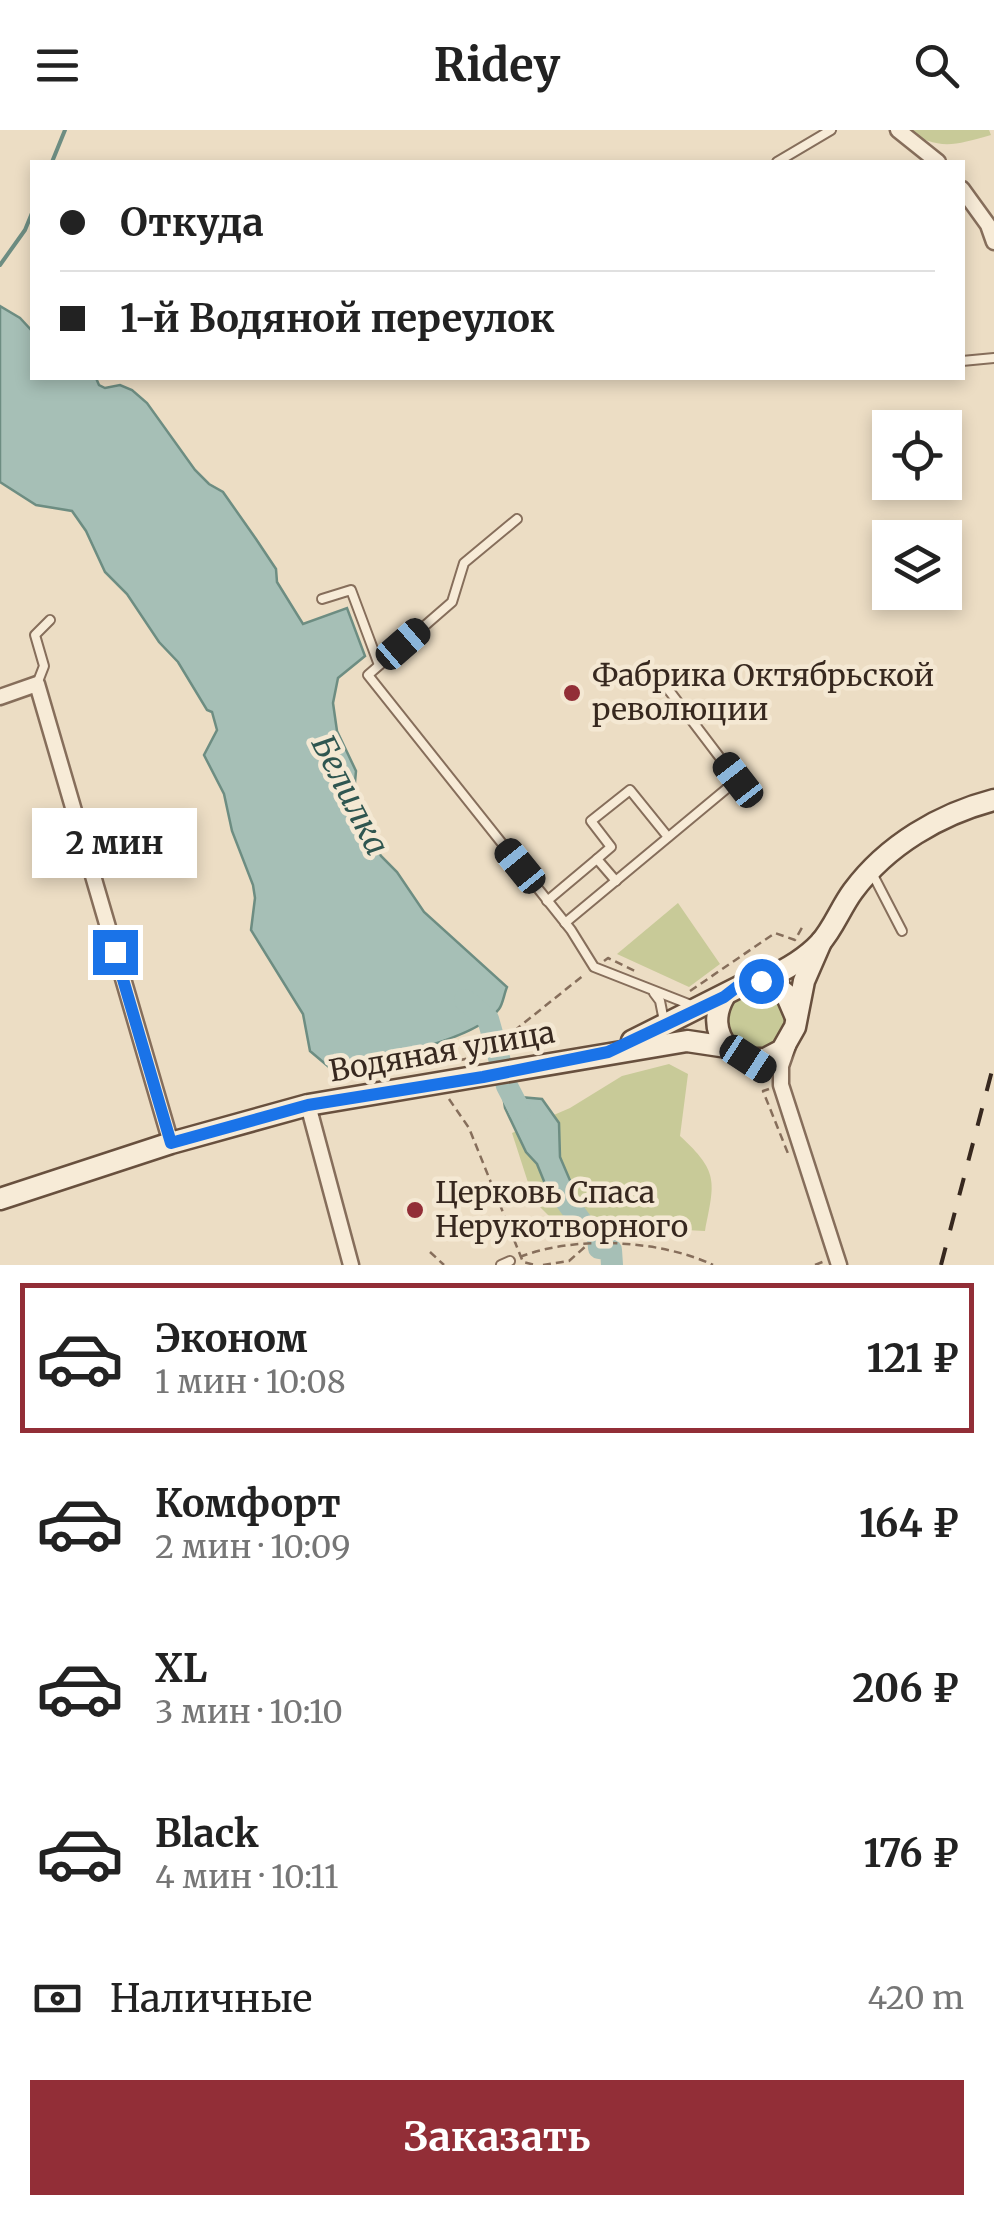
<!DOCTYPE html>
<html lang="ru">
<head>
<meta charset="utf-8">
<style>
  body { margin:0; font-family:Merriweather,serif; background:#f2f2f2; color:#222; height:100vh; display:flex; flex-direction:column; font-size:38px; white-space:nowrap }
  * { box-sizing:border-box; margin:0 }
  p { font-size:32px; color:#767676 }
  .icon { flex:none; width:55px; height:55px; fill:none; stroke:currentColor; stroke-width:2; stroke-linecap:round; stroke-linejoin:round }
  .map { position:relative; height:1135px; overflow:hidden }
  .details { display:flex; flex-direction:column; background:#fff; flex:1 }
  .details>* { flex:none }
  .top-card { position:absolute; left:30px; top:30px; width:935px; height:220px; border-radius:0px; box-shadow:0 5px 15px #0003; display:grid; align-content:center; height:220px; padding:0 30px; background:#fff }
  .fabs { position:absolute; left:872px; top:280px; display:grid; gap:20px }
  .fabs a { display:grid; place-items:center; width:90px; height:90px; border-radius:0px; background:#fff; box-shadow:0 5px 15px #0003; font-size:50px }
  .end { position:absolute; width:45px; height:45px; margin:-22px; border:12px solid #1a73e8; background:#fff; box-shadow:0 0 0 5px #fff }
  .from { border-radius:50% }
  .bubble { position:absolute; height:70px; border-radius:0px; background:#fff; box-shadow:0 5px 15px #0003; font-size:32px; font-weight:700; line-height:70px; text-align:center }
  .car { position:absolute; width:30px; height:60px; margin:-30px -15px; border-radius:12px; box-shadow:0 0 8px 2px #0007; background:linear-gradient(#222 24%,#8ab4d8 0 40%,#222 0 76%,#8ab4d8 0 86%,#222 0) }
  .top-card b { display:flex; align-items:center; gap:35px; height:95px; font-size:38px }
  .top-card b+b { border-top:2px solid #e0e0e0 }
  .top-card i { width:25px; height:25px; background:#222 }
  ul { padding:18px 0 0; list-style:none }
  li { display:flex; align-items:center; gap:30px; height:150px; margin:0 20px 15px; padding:0 10px; border:5px solid transparent; border-radius:0px }
  li div { flex:1 }
  li b { display:block; font-size:38px }
  li em { font-style:normal; font-weight:700 }
  li.current { border-color:#922e37 }
  li>.icon { width:90px; height:90px; stroke-width:1.5 }
  .pay { display:flex; align-items:center; gap:25px; height:110px; padding:0 30px; font-size:38px }
  .pay p { margin-inline-start:auto }
  .button { display:flex; gap:20px; margin-top:auto; padding:20px 30px }
  .button a { flex:1; height:115px; border-radius:0px; background:#922e37; color:#fff; font-size:40px; font-weight:700; line-height:115px; text-align:center }
  header { display:flex; justify-content:space-between; align-items:center; height:130px; padding:0 30px; background:#fff; font-size:45px; font-weight:700 }
  .map>svg:first-child { display:block }
  .green { fill:#c8ca98 }
  .water { fill:#a6bfb6; stroke:#6d8d82; stroke-width:2.5 }
  .lines { fill:none; stroke-linecap:round; stroke-linejoin:round }
  .stream { stroke:#6d8d82; stroke-width:4 }
  .river { stroke:#a6bfb6; stroke-width:22 }
  .lane-casing { stroke:#866e5b; stroke-width:12 }
  .street-casing { stroke:#866e5b; stroke-width:19 }
  .secondary-casing { stroke:#68503e; stroke-width:25 }
  .path { stroke:#866e5b; stroke-width:2.5; stroke-dasharray:8 5; stroke-linecap:butt }
  .lane { stroke:#f7ebd7; stroke-width:8 }
  .street { stroke:#f7ebd7; stroke-width:14 }
  .secondary { stroke:#f7ebd7; stroke-width:20 }
  .rail { stroke:#37281f; stroke-width:4; stroke-dasharray:18 18; stroke-linecap:butt }
  .route { stroke:#1a73e8; stroke-width:12 }
  .poi-dot { fill:#922e37; stroke:#f4e8d3; stroke-width:4 }
  .labels { text-anchor:middle; stroke-width:9; stroke-linejoin:round; paint-order:stroke }
  .poi-label { font-size:30px; fill:#37281f; stroke:#f4e8d3; text-anchor:start }
  .street-label { font-size:30px; fill:#37281f; stroke:#f4e8d3 }
  .water-label { font-size:32px; font-style:italic; fill:#2f5650; stroke:#f4e8d3 }
</style>
</head>
<body>
<header><svg class="icon" aria-label="menu" viewBox="0 0 24 24"><path d="M4 6h16M4 12h16M4 18h16"/></svg>Ridey<svg class="icon" aria-label="search" viewBox="0 0 24 24"><circle cx="10" cy="10" r="6"/><path d="M15 15l6 6"/></svg></header>
<div class="map">
<svg width="994" height="1135" viewBox="0 0 994 1135">
  <rect width="100%" height="100%" fill="#ecddc4"/>
  <g class="green">
    <path d="M 904,0 L 989,0 L 991,5 C 952,16 940,20 904,0 Z"/>
    <path d="M 678,773 L 720,834 L 689,857 L 617,824 Z"/>
    <circle cx="755" cy="890" r="29"/>
    <path d="M 669,934 L 688,944 L 680,1006 C 719,1042 715,1051 705,1101 L 627,1097 L 565,1102 L 534,1071 L 512,1003 L 570,978 L 622,946 Z"/>
  </g>
  <g class="water">
    <path d="M 0,176 L 20,188 L 32,201 L 32,248 L 96,248 L 99,255 L 105,258 L 120,255 L 132,260 L 147,273 L 195,340 L 209,354 L 223,362 L 256,409 L 276,439 L 277,452 L 303,494 L 347,478 L 365,526 L 338,548 L 333,573 L 337,601 L 356,641 L 353,674 L 381,726 L 397,742 L 424,782 L 507,857 C 504,864 503,874 499,879 C 474,912 370,931 330,938 L 310,921 L 303,884 L 251,800 L 255,768 L 253,755 L 232,701 L 224,664 L 204,625 L 217,600 L 212,582 L 207,580 L 178,532 L 159,512 L 127,464 L 105,442 L 86,401 L 72,381 L 36,375 L 0,352 Z"/>
    <path d="M 507,956 L 520,967 L 542,969 L 559,993 L 560,1027 L 578,1069 L 583,1094 L 552,1071 L 537,1034 L 526,1022 L 505,978 L 502,958 Z"/>
  </g>
  <g class="lines">
    <g class="stream">
      <path d="M 52,32 L 65,0"/>
      <path d="M 0,135 L 25,100 L 32,83"/>
    </g>
    <g class="river">
      <path d="M 465,870 L 488,889 L 507,956 L 520,981"/>
      <path d="M 566,1071 L 583,1094 L 598,1106 L 599,1118 L 611,1120 L 612,1135"/>
    </g>
    <g class="lane-casing">
      <g id="lane">
        <path d="M 777,32 L 831,0"/>
        <path d="M 962,231 L 994,228"/>
        <path d="M 517,389 L 464,433 L 452,472 L 368,545 L 571,800 L 594,837 L 691,875"/>
        <path d="M 322,469 L 351,460 L 379,535"/>
        <path d="M 37,554 L 44,536 L 35,505 L 50,490"/>
        <path d="M 597,729 L 611,717 L 591,691 L 630,660 L 668,707"/>
        <path d="M 872,743 L 902,801"/>
        <path d="M 547,771 L 597,729 L 616,751"/>
        <path d="M 565,793 L 737,650 L 655,542"/>
        <path d="M 654,863 L 660,871 L 664,891"/>
        <path d="M 501,1135 L 510,1131"/>
      </g>
    </g>
    <g class="street-casing">
      <g id="street">
        <path d="M 898,0 L 938,32"/>
        <path d="M 962,59 L 988,95 L 994,112"/>
        <path d="M 0,567 L 37,554 L 171,1013"/>
        <path d="M 788,916 L 781,936 L 781,955 L 839,1135"/>
        <path d="M 308,975 L 351,1135"/>
      </g>
    </g>
    <g class="secondary-casing">
      <g id="secondary">
        <path d="M 761,851 C 782,842 804,830 820,813 C 833,799 841,777 853,761 C 887,715 940,684 994,670"/>
        <path d="M 724,867 C 714,885 715,901 727,917"/>
        <path d="M 632,911 L 751,851 L 775,855 L 786,864 L 795,885"/>
        <path d="M 0,1069 L 171,1013 L 308,975 L 687,911 L 727,917 L 749,929 L 765,929 L 782,920 L 795,897 L 804,851 L 821,812"/>
      </g>
    </g>
    <g class="path">
      <path d="M 604,831 L 608,828 L 637,842"/>
      <path d="M 690,861 L 775,803 L 795,810 L 804,794"/>
      <path d="M 433,936 L 484,925 L 585,844"/>
      <path d="M 769,959 L 763,961 L 789,1026"/>
      <path d="M 449,969 L 469,998 L 523,1132 L 535,1135"/>
      <path d="M 430,1122 L 444,1135"/>
      <path d="M 520,1127 C 575,1105 661,1110 713,1135"/>
      <path d="M 543,1135 L 569,1131 L 586,1116"/>
      <path d="M 815,1135 L 825,1131"/>
    </g>
    <use href="#lane" class="lane"/>
    <use href="#street" class="street"/>
    <use href="#secondary" class="secondary"/>
    <path class="rail" d="M 941,1135 L 994,933"/>
  </g>
  <g class="lines">
    <path class="route" d="M 115,822 L 171,1013 L 308,975 L 483,947 L 608,922 L 724,867 L 742,853 L 761,851"/>
  </g>
  <g class="poi-dot">
    <circle cx="572" cy="563" r="10"/>
    <circle cx="415" cy="1080" r="10"/>
  </g>
  <g class="labels">
    <g class="poi-label">
      <text x="592" y="556">Фабрика Октябрьской<tspan x="592" dy="34">революции</tspan></text>
      <text x="435" y="1073">Церковь Спаса<tspan x="435" dy="34">Нерукотворного</tspan></text>
    </g>
    <g class="street-label">
      <text transform="translate(442 922) rotate(-10)" y="10">Водяная улица</text>
    </g>
    <g class="water-label">
      <text transform="translate(350 665) rotate(63)" y="11">Белилка</text>
    </g>
  </g>
</svg>
<div class="fabs">
<a><svg class="icon" aria-label="locate" viewBox="0 0 24 24"><circle cx="12" cy="12" r="6"/><path d="M12 2v4M12 18v4M2 12h4M18 12h4"/></svg></a>
<a><svg class="icon" aria-label="layers" viewBox="0 0 24 24"><path d="M12 4l9 5-9 5-9-5zM3 14l9 5 9-5"/></svg></a>
</div>
<i class="end from" style="left:761px;top:851px"></i>
<i class="end" style="left:115px;top:822px"></i>
<div class="bubble" style="left:32px;top:678px;width:165px">2 мин</div>
<i class="car" style="left:403px;top:514px;rotate:49deg"></i>
<i class="car" style="left:738px;top:650px;rotate:322deg"></i>
<i class="car" style="left:520px;top:736px;rotate:321deg"></i>
<i class="car" style="left:748px;top:929px;rotate:123deg"></i>
<div class="top-card">
<b><i class="from"></i>Откуда</b>
<b><i></i>1-й Водяной переулок</b>
</div>
</div>
<section class="details">
<ul>
<li class="current"><svg class="icon" aria-label="car" viewBox="0 0 24 24"><path d="M5 17H2v-5l4-1 3-4h7l3 4 3 1v5h-3M9 17h6M6 11h13"/><circle cx="7" cy="17" r="2"/><circle cx="17" cy="17" r="2"/></svg><div><b>Эконом</b><p>1 мин · 10:08</p></div><em>121 ₽</em></li>
<li><svg class="icon" aria-label="car" viewBox="0 0 24 24"><path d="M5 17H2v-5l4-1 3-4h7l3 4 3 1v5h-3M9 17h6M6 11h13"/><circle cx="7" cy="17" r="2"/><circle cx="17" cy="17" r="2"/></svg><div><b>Комфорт</b><p>2 мин · 10:09</p></div><em>164 ₽</em></li>
<li><svg class="icon" aria-label="car" viewBox="0 0 24 24"><path d="M5 17H2v-5l4-1 3-4h7l3 4 3 1v5h-3M9 17h6M6 11h13"/><circle cx="7" cy="17" r="2"/><circle cx="17" cy="17" r="2"/></svg><div><b>XL</b><p>3 мин · 10:10</p></div><em>206 ₽</em></li>
<li><svg class="icon" aria-label="car" viewBox="0 0 24 24"><path d="M5 17H2v-5l4-1 3-4h7l3 4 3 1v5h-3M9 17h6M6 11h13"/><circle cx="7" cy="17" r="2"/><circle cx="17" cy="17" r="2"/></svg><div><b>Black</b><p>4 мин · 10:11</p></div><em>176 ₽</em></li>
</ul>
<div class="pay"><svg class="icon" aria-label="cash" viewBox="0 0 24 24"><path d="M3 7h18v10H3z"/><circle cx="12" cy="12" r="2"/></svg>Наличные<p>420 m</p></div>
<div class="button"><a>Заказать</a></div>
</section>
</body>
</html>
